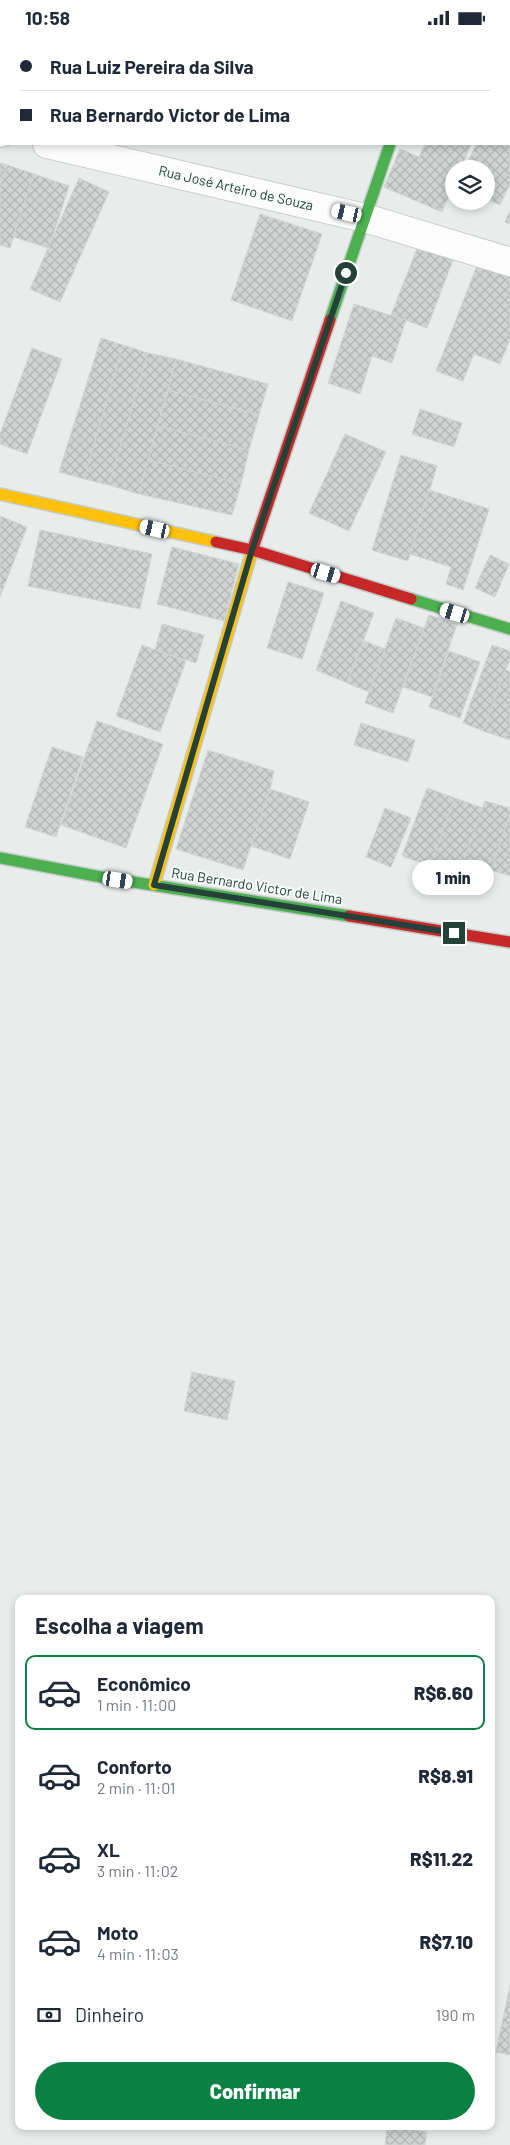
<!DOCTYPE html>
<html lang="pt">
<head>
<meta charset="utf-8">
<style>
  body { margin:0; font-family:Barlow,sans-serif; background:#f2f2f3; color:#1f2937; height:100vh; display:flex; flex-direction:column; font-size:19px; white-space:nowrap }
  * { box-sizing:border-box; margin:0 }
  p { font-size:16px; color:#747a83 }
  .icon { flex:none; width:28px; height:28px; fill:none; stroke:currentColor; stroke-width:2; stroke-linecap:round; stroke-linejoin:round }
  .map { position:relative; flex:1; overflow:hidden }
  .panel { position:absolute; left:15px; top:1560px; width:480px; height:535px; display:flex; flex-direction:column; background:#fff; border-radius:10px; box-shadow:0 2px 8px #0003 }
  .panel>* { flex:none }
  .guide { position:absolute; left:0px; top:0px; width:510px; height:110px; box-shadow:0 2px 8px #0003; display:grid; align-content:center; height:110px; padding:0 20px; background:#fff }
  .controls { position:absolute; left:445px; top:125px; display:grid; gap:10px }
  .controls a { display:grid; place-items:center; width:50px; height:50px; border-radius:50%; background:#fff; box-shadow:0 2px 8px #0003; font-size:25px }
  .end { position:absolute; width:22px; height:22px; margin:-11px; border:6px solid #24423a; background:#fff; box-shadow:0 0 0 2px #fff }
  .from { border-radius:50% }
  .bubble { position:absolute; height:35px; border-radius:18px; background:#fff; box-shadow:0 2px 8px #0003; font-size:16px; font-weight:800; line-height:35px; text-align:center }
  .car { position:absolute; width:15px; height:30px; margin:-15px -8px; border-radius:6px; box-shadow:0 0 4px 1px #0007; background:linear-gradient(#fff 24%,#345 0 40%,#fff 0 76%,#345 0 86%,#fff 0) }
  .guide b { display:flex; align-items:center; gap:18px; height:48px; font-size:19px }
  .guide b+b { border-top:1px solid #e0e1e3 }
  .guide i { width:12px; height:12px; background:#1f2937 }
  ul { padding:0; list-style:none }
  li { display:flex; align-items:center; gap:15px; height:75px; margin:0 10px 8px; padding:0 10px; border:2px solid transparent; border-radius:10px }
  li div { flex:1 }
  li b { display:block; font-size:19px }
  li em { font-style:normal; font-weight:800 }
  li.current { border-color:#0b8043 }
  li>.icon { width:45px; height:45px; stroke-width:1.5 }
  h2 { padding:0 20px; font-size:22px; line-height:60px }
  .pay { display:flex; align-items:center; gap:12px; height:55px; padding:0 20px; font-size:19px }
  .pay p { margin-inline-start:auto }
  .cta { display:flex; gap:10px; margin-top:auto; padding:10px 20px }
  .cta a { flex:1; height:58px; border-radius:30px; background:#0b8043; color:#fff; font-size:20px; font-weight:800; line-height:58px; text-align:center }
  .status { display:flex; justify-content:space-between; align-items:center; height:35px; padding:0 25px; background:#fff; direction:ltr }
  .status svg { height:14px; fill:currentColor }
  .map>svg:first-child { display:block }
  .building { fill:url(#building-cross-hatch); stroke:#d1d6d4 }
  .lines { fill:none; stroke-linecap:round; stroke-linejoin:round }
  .street-casing { stroke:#c5cac8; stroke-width:30 }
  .fast-casing { stroke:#c3cbc8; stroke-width:14 }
  .slow-casing { stroke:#c3cbc8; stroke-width:14 }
  .jam-casing { stroke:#c3cbc8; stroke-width:14 }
  .street { stroke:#fcfcfc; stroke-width:28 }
  .fast { stroke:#4caf50; stroke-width:11 }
  .slow { stroke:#ffc107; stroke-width:11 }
  .jam { stroke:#c62828; stroke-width:11 }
  .route { stroke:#24423a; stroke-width:6 }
  .labels { text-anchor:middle; stroke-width:4; stroke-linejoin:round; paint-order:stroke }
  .street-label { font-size:14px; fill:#24423a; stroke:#f7fbf9 }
</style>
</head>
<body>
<div class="status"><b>10:58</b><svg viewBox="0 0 49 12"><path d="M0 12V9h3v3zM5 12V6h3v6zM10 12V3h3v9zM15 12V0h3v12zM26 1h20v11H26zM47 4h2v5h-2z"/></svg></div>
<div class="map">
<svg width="510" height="2110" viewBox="0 0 510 2110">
  <defs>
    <pattern id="building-cross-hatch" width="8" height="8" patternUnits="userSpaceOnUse" patternTransform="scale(1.25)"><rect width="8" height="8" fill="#cfd4d2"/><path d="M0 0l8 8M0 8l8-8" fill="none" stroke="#b2b7b5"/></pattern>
  </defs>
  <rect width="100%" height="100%" fill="#e8edeb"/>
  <g class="building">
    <path d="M 509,52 L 510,149 L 500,170 L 486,164 L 486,134 L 465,134 L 476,109 L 509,109 Z"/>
    <path d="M 425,109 L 471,109 L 461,134 L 454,134 L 454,149 L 442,177 L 384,152 L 400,114 L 419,122 Z"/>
    <path d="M 0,128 L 7,130 L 0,151 Z"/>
    <path d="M 7,130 L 34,139 L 10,213 L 0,210 L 0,151 Z"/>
    <path d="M 34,139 L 69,151 L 49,213 L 13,202 Z"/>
    <path d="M 79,143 L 109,157 L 60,267 L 30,254 Z"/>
    <path d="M 510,175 L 510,189 L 505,187 Z"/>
    <path d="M 260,179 L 322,199 L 292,286 L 231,265 Z"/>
    <path d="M 418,211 L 453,225 L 427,293 L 391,280 Z"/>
    <path d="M 478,228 L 510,241 L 510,304 L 500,329 L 474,319 L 463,346 L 436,336 Z"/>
    <path d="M 354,269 L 406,285 L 392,328 L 372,321 L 360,359 L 328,348 Z"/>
    <path d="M 101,303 L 123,310 L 84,444 L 59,437 Z"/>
    <path d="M 123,310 L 148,318 L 109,450 L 84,444 Z"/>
    <path d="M 32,313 L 62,324 L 27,419 L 0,409 L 0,399 Z"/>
    <path d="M 148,318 L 176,324 L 139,459 L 109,450 Z"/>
    <path d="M 176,324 L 268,349 L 259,380 L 168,355 Z"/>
    <path d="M 168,355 L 259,380 L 249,415 L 158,391 Z"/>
    <path d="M 420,374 L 462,388 L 454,412 L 412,399 Z"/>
    <path d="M 158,391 L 249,415 L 241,449 L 148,425 Z"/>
    <path d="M 345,399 L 386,417 L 349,496 L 309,478 Z"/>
    <path d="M 401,420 L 437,431 L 408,526 L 372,515 Z"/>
    <path d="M 148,425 L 241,449 L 232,480 L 139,459 Z"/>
    <path d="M 429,455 L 489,474 L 463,555 L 446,549 L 451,532 L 410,519 Z"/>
    <path d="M 0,481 L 27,492 L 0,562 Z"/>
    <path d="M 40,495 L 152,519 L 140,574 L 28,551 Z"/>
    <path d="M 172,512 L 239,529 L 224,586 L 157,569 Z"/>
    <path d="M 490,520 L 509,529 L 495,562 L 475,553 Z"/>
    <path d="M 288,547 L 324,558 L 302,624 L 267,613 Z"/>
    <path d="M 341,566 L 374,578 L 347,648 L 316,635 Z"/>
    <path d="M 429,580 L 457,589 L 432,662 L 403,652 Z"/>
    <path d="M 396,583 L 424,593 L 393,678 L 365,668 Z"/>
    <path d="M 162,589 L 204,600 L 196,628 L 155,615 Z"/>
    <path d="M 364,606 L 385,614 L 369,657 L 347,648 Z"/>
    <path d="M 142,610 L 186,626 L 160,697 L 116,681 Z"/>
    <path d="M 492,610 L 510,616 L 510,624 L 483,696 L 463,688 Z"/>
    <path d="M 449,616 L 480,627 L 460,683 L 429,672 Z"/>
    <path d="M 505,635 L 510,636 L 510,705 L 483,696 Z"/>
    <path d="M 97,686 L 163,709 L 126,813 L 61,790 Z"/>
    <path d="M 361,688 L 415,705 L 408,727 L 354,710 Z"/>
    <path d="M 52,712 L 83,722 L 56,802 L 25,792 Z"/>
    <path d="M 208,715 L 274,736 L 270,754 L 243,835 L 176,814 Z"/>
    <path d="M 427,753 L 455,763 L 430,831 L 402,821 Z"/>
    <path d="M 270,754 L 309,767 L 290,824 L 251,811 Z"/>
    <path d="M 455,763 L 483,773 L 461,835 L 432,825 Z"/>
    <path d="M 485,766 L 510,773 L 510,778 L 490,840 L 462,830 Z"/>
    <path d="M 385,773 L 411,783 L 391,832 L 366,822 Z"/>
    <path d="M 510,778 L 510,841 L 491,835 Z"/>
    <path d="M 192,1337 L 235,1346 L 227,1385 L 184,1376 Z"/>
    <path d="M 510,1950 L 510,2020 L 496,2017 Z"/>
    <path d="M 387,2091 L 427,2097 L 425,2110 L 385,2110 Z"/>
  </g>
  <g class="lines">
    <g class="street-casing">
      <g id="street">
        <path d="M 425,1 L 426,0"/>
        <path d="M 0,98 L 1,98"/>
        <path d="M 47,109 L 365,183 L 510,227"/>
      </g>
    </g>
    <g class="fast-casing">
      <g id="fast">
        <path d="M 330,285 L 390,109"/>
        <path d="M 411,564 L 510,594"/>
        <path d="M 0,823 L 101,842 L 349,881"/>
      </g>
    </g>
    <g class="slow-casing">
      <g id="slow">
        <path d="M 0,459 L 216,507"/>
        <path d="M 154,850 L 253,513"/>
      </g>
    </g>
    <g class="jam-casing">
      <g id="jam">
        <path d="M 216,507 L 252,515 L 411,564"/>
        <path d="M 253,513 L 330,285"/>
        <path d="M 349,881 L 510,907"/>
      </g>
    </g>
    <use href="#street" class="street"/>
    <use href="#fast" class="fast"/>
    <use href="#slow" class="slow"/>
    <use href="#jam" class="jam"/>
  </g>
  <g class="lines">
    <path class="route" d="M 346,238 L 252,515 L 154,850 L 454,898"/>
  </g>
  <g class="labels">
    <g class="street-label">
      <text transform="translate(236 153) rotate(13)" y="5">Rua José Arteiro de Souza</text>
      <text transform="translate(257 851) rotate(9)" y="5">Rua Bernardo Victor de Lima</text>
    </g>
  </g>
</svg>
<div class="controls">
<a><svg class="icon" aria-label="layers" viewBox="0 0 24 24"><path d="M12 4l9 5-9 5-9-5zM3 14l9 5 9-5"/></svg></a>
</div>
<i class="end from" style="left:346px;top:238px"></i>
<i class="end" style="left:454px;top:898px"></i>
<div class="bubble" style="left:412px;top:825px;width:82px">1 min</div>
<i class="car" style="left:347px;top:178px;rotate:283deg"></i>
<i class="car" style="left:155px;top:494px;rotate:283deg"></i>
<i class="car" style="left:326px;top:538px;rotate:107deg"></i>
<i class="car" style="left:455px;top:578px;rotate:287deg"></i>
<i class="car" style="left:118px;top:845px;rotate:99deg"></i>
<div class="guide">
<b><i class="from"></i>Rua Luiz Pereira da Silva</b>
<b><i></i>Rua Bernardo Victor de Lima</b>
</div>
<section class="panel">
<h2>Escolha a viagem</h2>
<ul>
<li class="current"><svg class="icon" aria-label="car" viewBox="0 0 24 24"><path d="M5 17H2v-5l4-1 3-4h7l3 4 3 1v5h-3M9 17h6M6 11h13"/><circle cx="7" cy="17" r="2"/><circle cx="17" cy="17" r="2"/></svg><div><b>Econômico</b><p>1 min · 11:00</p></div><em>R$6.60</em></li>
<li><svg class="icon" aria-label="car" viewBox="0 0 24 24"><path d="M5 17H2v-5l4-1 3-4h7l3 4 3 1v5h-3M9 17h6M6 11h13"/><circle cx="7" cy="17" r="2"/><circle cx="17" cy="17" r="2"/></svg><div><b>Conforto</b><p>2 min · 11:01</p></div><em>R$8.91</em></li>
<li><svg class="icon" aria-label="car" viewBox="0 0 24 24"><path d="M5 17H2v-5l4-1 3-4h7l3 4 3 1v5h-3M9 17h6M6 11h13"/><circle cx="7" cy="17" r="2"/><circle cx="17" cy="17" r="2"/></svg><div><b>XL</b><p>3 min · 11:02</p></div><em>R$11.22</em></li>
<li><svg class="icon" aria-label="car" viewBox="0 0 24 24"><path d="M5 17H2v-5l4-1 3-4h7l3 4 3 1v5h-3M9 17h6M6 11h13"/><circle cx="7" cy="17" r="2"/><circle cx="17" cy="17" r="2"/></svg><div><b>Moto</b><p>4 min · 11:03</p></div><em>R$7.10</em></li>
</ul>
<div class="pay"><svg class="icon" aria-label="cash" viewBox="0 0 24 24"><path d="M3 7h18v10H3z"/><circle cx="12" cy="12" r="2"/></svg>Dinheiro<p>190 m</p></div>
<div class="cta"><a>Confirmar</a></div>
</section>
</div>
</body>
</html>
